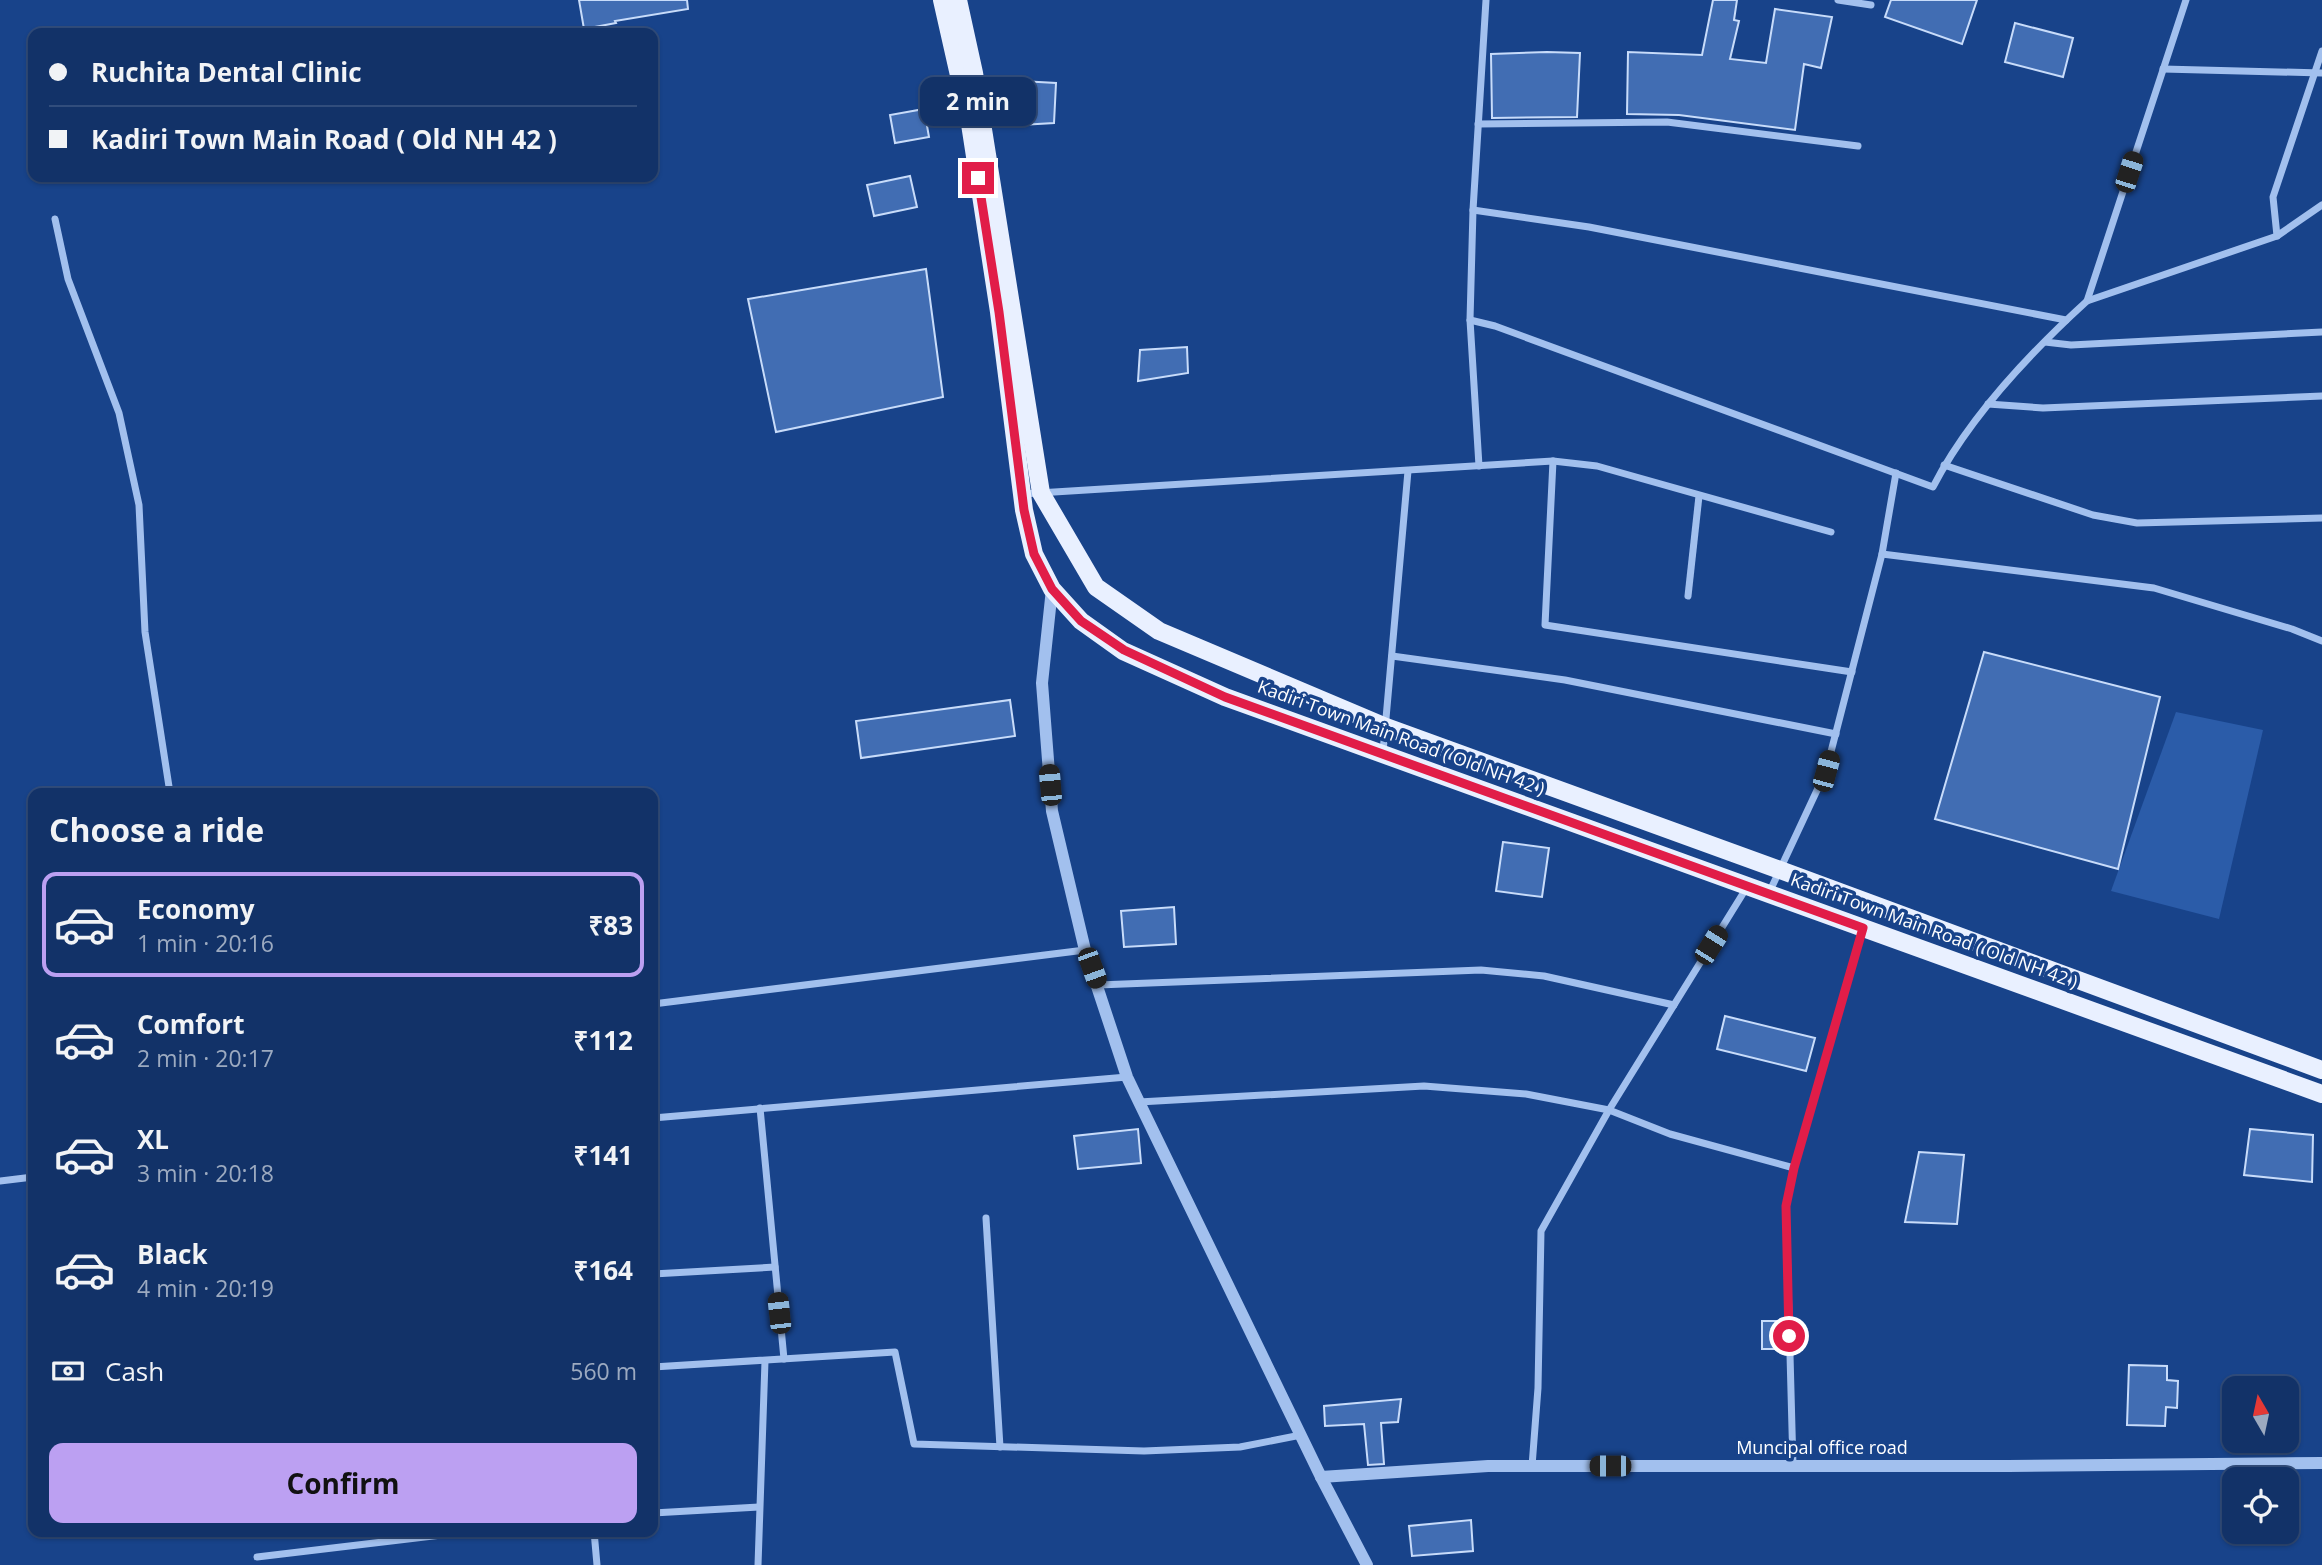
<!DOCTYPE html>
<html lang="en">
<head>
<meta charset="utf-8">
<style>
  body { margin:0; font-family:"Open Sans",sans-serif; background:#1b3a6e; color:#f1f3f6; height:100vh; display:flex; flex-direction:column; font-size:26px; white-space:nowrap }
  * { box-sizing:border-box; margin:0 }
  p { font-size:23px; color:#9caac0 }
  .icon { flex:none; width:38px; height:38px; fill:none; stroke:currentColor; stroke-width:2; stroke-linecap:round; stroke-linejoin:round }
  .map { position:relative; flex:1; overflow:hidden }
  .details { position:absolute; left:28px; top:788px; width:630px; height:749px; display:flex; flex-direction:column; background:#123268; border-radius:14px; box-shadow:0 2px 5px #0004,0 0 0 2px #314d7c }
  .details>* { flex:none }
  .hud { position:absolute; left:28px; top:28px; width:630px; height:154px; border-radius:14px; box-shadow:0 2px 5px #0004,0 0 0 2px #314d7c; display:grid; align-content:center; height:154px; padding:0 21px; background:#123268 }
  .needle { width:46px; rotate:351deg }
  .controls { position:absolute; left:2222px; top:1376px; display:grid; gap:14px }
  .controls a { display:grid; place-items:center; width:77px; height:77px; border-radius:14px; background:#123268; box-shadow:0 2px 5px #0004,0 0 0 2px #314d7c; font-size:35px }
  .end { position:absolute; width:32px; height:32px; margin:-16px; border:9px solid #e11d48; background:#fff; box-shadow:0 0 0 4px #fff }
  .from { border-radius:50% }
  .bubble { position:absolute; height:49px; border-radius:14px; background:#123268; box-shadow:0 2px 5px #0004,0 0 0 2px #314d7c; font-size:23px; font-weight:700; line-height:49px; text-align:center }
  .car { position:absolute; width:21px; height:42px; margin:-21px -10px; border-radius:9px; box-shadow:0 0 5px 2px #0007; background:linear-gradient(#222 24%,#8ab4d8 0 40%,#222 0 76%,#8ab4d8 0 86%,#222 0) }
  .hud b { display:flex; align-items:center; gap:24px; height:66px; font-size:26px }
  .hud b+b { border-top:2px solid #314d7c }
  .hud i { width:18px; height:18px; background:#f1f3f6 }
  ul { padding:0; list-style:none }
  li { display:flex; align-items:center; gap:21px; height:105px; margin:0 14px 10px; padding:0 7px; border:4px solid transparent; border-radius:14px }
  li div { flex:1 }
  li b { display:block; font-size:26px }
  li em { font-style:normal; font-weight:700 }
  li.on { border-color:#bca0f2 }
  li>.icon { width:63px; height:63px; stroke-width:1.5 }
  h2 { padding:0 21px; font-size:32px; line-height:84px }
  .pay { display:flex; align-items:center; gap:18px; height:77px; padding:0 21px; font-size:26px }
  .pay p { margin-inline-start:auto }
  .primary-button { display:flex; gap:14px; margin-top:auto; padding:14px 21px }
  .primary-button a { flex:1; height:80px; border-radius:14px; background:#bca0f2; color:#111; font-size:28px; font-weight:700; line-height:80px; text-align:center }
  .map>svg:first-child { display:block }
  .green { fill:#2b5ca9 }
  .building { fill:#416db3; stroke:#c8dcfa; stroke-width:2 }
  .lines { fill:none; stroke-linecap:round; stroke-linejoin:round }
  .minor { stroke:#a2c0ee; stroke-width:7 }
  .tertiary { stroke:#a2c0ee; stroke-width:12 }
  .primary { stroke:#e9f0ff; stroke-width:18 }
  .route { stroke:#e11d48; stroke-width:9 }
  .labels { text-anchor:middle; stroke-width:7; stroke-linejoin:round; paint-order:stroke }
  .street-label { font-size:18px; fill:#fff; stroke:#18438a }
</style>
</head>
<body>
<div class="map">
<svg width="2322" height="1565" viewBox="0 0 2322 1565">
  <rect width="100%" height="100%" fill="#18438a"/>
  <path class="green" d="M 2176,712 L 2263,730 L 2219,919 L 2111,891 Z"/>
  <g class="building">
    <path d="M 579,0 L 687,0 L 688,9 L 615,21 L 616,23 L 584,29 Z"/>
    <path d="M 1713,0 L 1737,0 L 1734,20 L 1739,21 L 1730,59 L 1766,63 L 1775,9 L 1832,17 L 1821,68 L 1804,64 L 1795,130 L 1679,115 L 1627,114 L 1628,52 L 1702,55 Z"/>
    <path d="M 1891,0 L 1977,0 L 1962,44 L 1885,17 Z"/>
    <path d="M 2015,23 L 2073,38 L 2063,77 L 2005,62 Z"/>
    <path d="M 1547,52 L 1580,53 L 1577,117 L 1492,118 L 1491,54 Z"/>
    <path d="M 1002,80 L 1056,83 L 1054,123 L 1003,126 Z"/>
    <path d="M 924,109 L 929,137 L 895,143 L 890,115 Z"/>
    <path d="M 910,176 L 917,207 L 874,216 L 867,185 Z"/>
    <path d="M 926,269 L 943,397 L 776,432 L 748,299 Z"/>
    <path d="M 1187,347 L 1188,373 L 1138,381 L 1140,350 Z"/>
    <path d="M 1984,652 L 2160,697 L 2118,869 L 1935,819 Z"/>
    <path d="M 1010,700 L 1015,736 L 861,758 L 856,721 Z"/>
    <path d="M 1503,842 L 1549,848 L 1542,897 L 1496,891 Z"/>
    <path d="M 1174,907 L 1176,944 L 1124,947 L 1121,911 Z"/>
    <path d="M 1725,1016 L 1815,1038 L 1806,1071 L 1717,1049 Z"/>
    <path d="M 1138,1129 L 1141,1163 L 1078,1169 L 1074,1136 Z"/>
    <path d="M 2250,1129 L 2313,1135 L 2312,1182 L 2244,1175 Z"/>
    <path d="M 1919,1152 L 1964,1155 L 1957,1224 L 1905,1222 Z"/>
    <path d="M 1762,1321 L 1783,1321 L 1784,1349 L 1762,1349 Z"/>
    <path d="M 2129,1365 L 2167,1366 L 2167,1380 L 2178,1381 L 2177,1408 L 2166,1407 L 2165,1426 L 2127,1425 Z"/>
    <path d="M 1401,1399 L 1398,1422 L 1381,1423 L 1384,1464 L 1368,1465 L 1364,1424 L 1325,1426 L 1324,1406 Z"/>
    <path d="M 1471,1520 L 1473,1551 L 1412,1556 L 1409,1526 Z"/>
  </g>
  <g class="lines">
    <g class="minor">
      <path d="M 1838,0 L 1871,5"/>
      <path d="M 2163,69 L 2322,73"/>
      <path d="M 1478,124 L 1667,122 L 1858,146"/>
      <path d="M 1473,210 L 1589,227 L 2066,320"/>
      <path d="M 55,219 L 68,279 L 119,413 L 139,505 L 145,632 L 170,793"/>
      <path d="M 2277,236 L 2273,197 L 2322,51"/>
      <path d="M 2087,301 L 2277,236 L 2322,205"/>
      <path d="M 1470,320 L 1495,326 L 1933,487 C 1968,419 2031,352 2087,301 L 2186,0"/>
      <path d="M 2045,342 L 2071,345 L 2322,332"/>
      <path d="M 1988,404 L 2043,408 L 2322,396"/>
      <path d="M 1553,461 L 1545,625 L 1852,672"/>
      <path d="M 1944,465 L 2093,515 L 2137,523 L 2322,518"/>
      <path d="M 1479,466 L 1470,320 L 1473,210 L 1486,0"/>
      <path d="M 1022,494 L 1553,461 L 1597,466 L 1831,532"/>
      <path d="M 1882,554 L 2154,588 L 2292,629 L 2322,641"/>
      <path d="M 1688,596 L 1699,496"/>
      <path d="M 1392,656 L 1565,680 L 1836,734"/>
      <path d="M 1383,752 L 1408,471"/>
      <path d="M 1769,893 L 1826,771 L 1882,554 L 1896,473"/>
      <path d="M 1098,985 L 1481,970 L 1544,976 L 1674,1005"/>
      <path d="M 653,1004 L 1085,950"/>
      <path d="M 1139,1102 L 1424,1086 L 1526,1094 L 1609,1110 L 1670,1134 L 1794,1168"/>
      <path d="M 760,1108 L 784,1359"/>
      <path d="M 653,1118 L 1127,1077"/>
      <path d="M 0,1181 L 33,1177"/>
      <path d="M 986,1218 L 1000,1447"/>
      <path d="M 653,1274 L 775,1267"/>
      <path d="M 653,1367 L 895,1352 L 914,1444 L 1144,1451 L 1240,1447 L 1301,1435"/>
      <path d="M 1532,1466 L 1538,1388 L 1541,1231 L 1609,1110 L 1747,887"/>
      <path d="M 1793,1466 L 1786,1206 L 1794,1168 L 1863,927"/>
      <path d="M 653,1513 L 759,1507"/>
      <path d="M 594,1531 L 597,1565"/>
      <path d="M 257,1557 L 475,1531"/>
      <path d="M 758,1565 L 765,1361"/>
    </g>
    <g class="tertiary">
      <path d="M 1052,589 L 1042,683 L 1052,811 L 1085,950 L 1127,1077 L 1139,1102 L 1321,1477 L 1367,1565"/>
      <path d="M 1321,1477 L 1488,1466 L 2008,1466 L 2322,1463"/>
    </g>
    <g class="primary">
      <path d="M 942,0 L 970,124 L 999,312 L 1024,510 L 1034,554 L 1052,589 L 1081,621 L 1123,651 L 1225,697 L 2322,1094"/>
      <path d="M 958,0 L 974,73 L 1041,493 L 1096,587 L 1159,631 L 1386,727 L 1780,870 L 2322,1070"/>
    </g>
  </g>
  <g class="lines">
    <path class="route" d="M 978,178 L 999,312 L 1024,510 L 1034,554 L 1052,589 L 1081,621 L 1124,650 L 1225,697 L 1863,928 L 1794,1168 L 1786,1206 L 1789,1336"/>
  </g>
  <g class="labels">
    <g class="street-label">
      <text transform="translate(1401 738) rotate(20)" y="6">Kadiri Town Main Road ( Old NH 42 )</text>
      <text transform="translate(1934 931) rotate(20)" y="6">Kadiri Town Main Road ( Old NH 42 )</text>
      <text x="1822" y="1454">Muncipal office road</text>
    </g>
  </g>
</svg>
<div class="controls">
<a><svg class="needle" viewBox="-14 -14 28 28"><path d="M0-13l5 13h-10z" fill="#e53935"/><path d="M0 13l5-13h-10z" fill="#9caac0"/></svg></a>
<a><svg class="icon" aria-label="locate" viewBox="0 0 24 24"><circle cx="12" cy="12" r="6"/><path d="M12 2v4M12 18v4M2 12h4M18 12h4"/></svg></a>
</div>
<i class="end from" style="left:1789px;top:1336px"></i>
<i class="end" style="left:978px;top:178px"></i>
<div class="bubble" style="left:920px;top:77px;width:116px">2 min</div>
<i class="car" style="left:2129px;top:172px;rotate:18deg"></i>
<i class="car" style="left:1826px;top:771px;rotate:15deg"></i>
<i class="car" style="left:1050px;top:785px;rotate:355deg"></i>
<i class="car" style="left:1711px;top:945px;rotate:32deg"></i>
<i class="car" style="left:1092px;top:968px;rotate:160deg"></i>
<i class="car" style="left:779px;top:1313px;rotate:354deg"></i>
<i class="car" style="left:1610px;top:1466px;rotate:270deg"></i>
<div class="hud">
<b><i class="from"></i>Ruchita Dental Clinic</b>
<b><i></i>Kadiri Town Main Road ( Old NH 42 )</b>
</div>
<section class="details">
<h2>Choose a ride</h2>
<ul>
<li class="on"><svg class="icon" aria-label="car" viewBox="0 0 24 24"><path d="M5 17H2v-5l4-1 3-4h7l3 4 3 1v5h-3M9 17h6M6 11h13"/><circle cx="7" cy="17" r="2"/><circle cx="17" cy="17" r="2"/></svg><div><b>Economy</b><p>1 min · 20:16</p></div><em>₹83</em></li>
<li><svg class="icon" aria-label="car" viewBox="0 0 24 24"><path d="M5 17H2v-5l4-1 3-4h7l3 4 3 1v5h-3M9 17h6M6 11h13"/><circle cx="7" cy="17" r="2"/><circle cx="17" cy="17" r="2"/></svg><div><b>Comfort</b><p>2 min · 20:17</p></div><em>₹112</em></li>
<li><svg class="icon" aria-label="car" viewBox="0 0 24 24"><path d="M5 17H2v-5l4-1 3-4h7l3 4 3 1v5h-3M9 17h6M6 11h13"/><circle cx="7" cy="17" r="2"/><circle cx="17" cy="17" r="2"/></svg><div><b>XL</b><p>3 min · 20:18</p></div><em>₹141</em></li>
<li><svg class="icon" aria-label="car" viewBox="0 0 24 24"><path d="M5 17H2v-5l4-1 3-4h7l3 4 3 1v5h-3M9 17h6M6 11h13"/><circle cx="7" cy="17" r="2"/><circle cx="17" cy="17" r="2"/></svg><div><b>Black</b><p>4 min · 20:19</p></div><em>₹164</em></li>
</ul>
<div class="pay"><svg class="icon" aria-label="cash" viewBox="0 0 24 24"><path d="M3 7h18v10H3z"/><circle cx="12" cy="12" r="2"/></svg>Cash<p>560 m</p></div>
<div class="primary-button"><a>Confirm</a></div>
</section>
</div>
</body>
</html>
